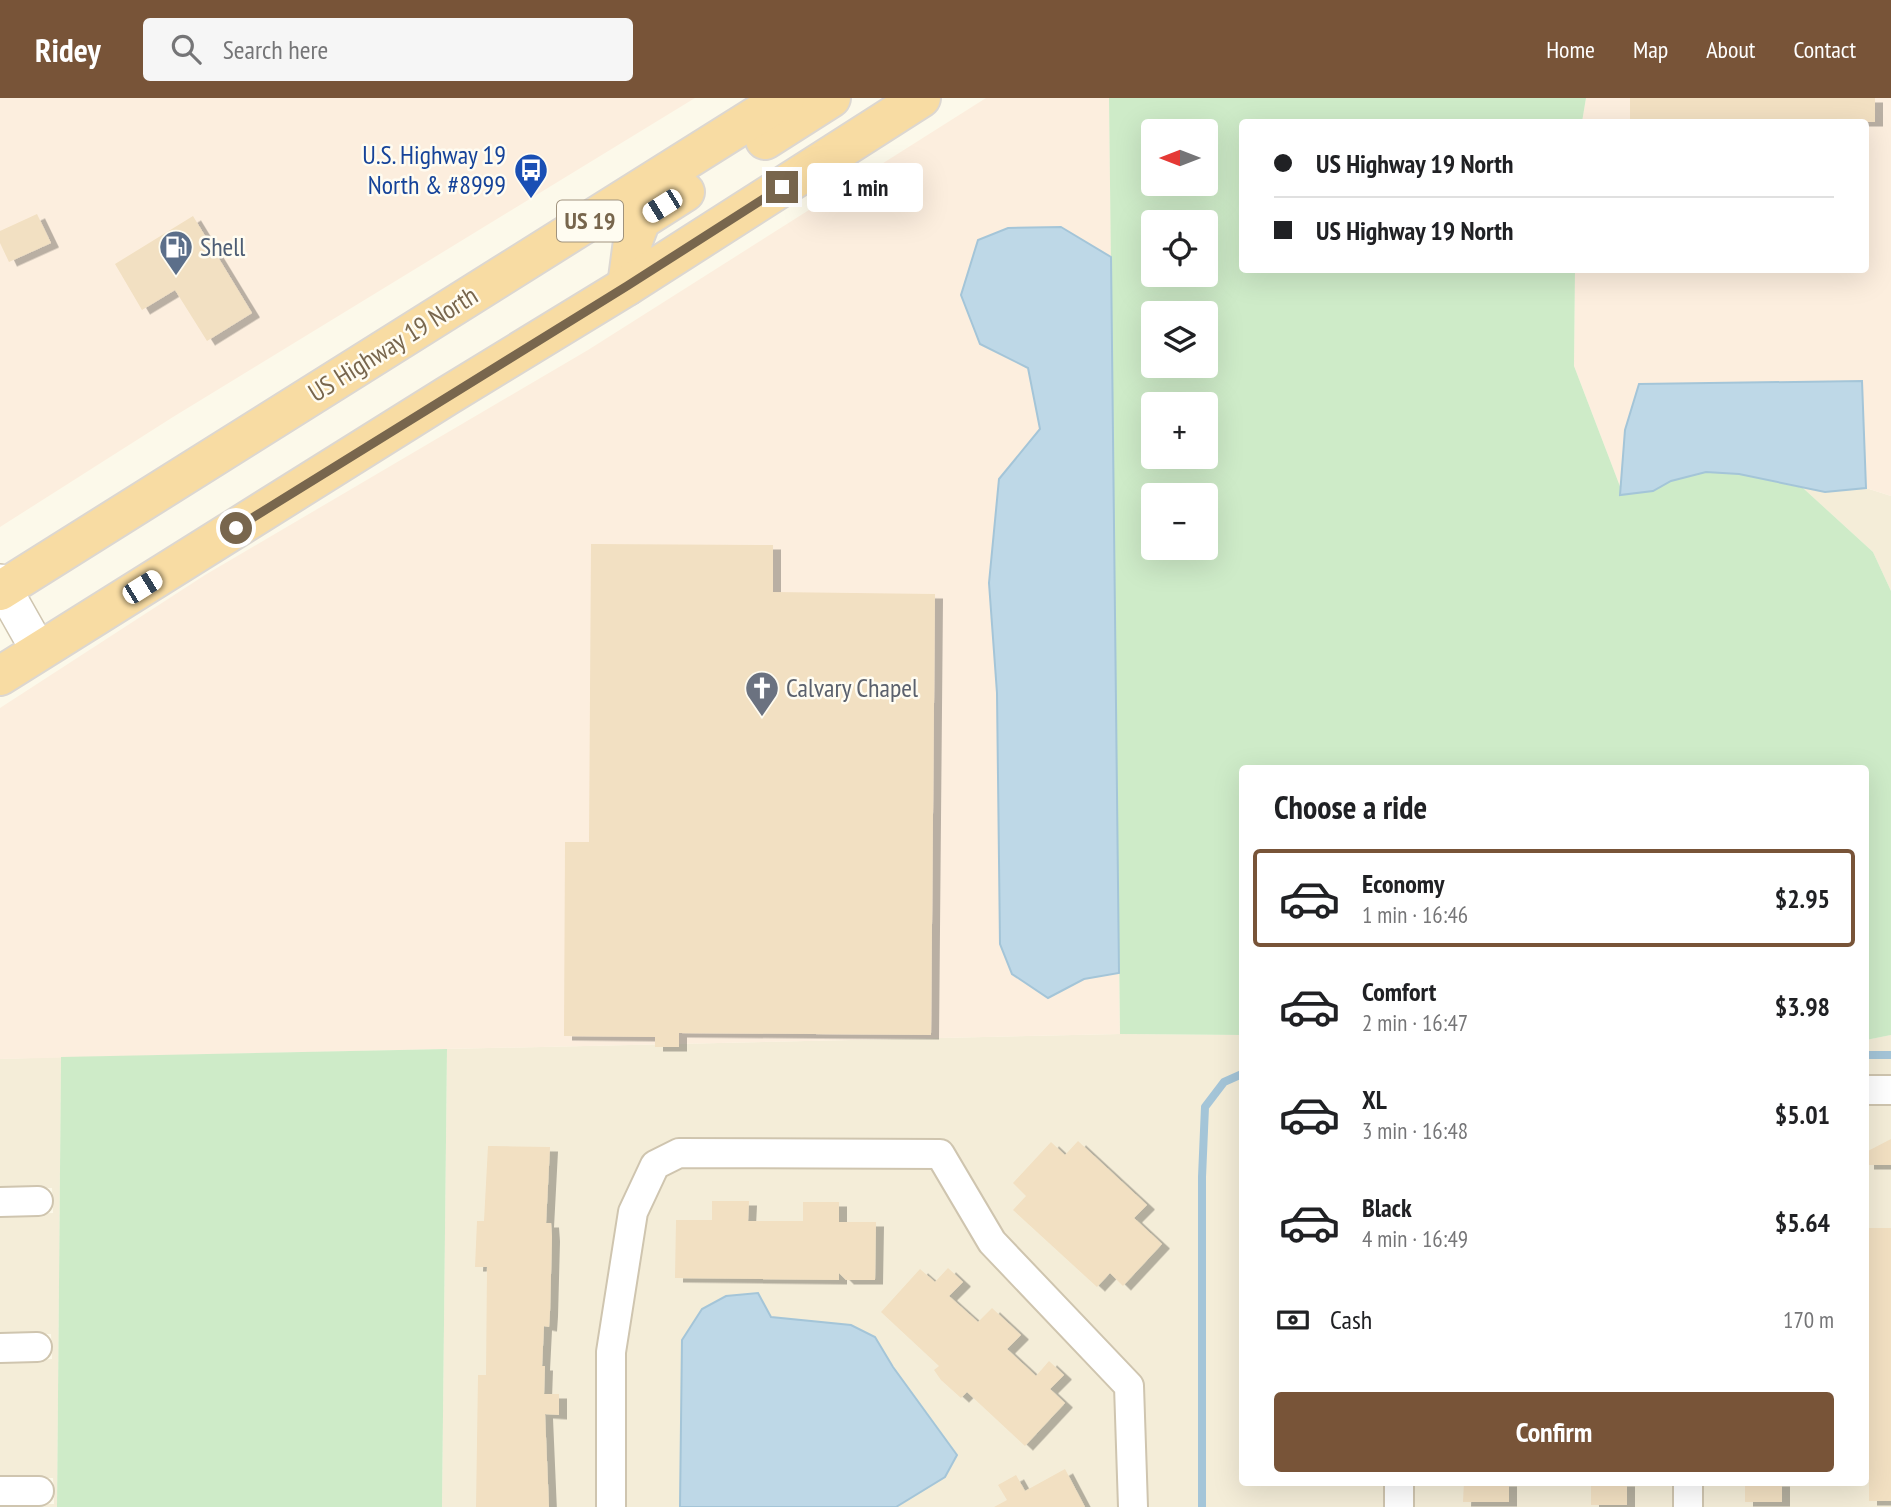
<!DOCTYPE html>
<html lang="en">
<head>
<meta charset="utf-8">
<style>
  body { margin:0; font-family:"PT Sans Narrow",sans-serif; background:#f6f6f6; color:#202124; height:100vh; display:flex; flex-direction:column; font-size:26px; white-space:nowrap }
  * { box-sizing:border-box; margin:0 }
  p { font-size:23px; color:#757577 }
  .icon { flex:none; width:38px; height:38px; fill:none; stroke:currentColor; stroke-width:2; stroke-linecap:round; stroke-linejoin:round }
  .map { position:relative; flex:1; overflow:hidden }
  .drawer { position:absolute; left:1239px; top:667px; width:630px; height:721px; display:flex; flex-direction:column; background:#fff; border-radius:7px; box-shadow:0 7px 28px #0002 }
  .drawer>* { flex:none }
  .hud { position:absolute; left:1239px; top:21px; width:630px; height:154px; border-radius:7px; box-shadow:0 7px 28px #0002; display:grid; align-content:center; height:154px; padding:0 35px; background:#fff }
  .needle { width:46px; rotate:270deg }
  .controls { position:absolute; left:1141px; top:21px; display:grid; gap:14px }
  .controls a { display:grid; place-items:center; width:77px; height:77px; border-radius:7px; background:#fff; box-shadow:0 7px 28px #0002; font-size:35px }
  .end { position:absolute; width:32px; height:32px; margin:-16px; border:9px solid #78664d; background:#fff; box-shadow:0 0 0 4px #fff }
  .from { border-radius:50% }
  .bubble { position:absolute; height:49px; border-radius:7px; background:#fff; box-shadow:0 7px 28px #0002; font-size:23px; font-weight:700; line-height:49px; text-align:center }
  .car { position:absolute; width:21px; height:42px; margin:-21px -10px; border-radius:9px; box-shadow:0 0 5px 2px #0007; background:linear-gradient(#fff 24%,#345 0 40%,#fff 0 76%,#345 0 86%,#fff 0) }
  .hud b { display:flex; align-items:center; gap:24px; height:66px; font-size:26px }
  .hud b+b { border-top:2px solid #e0e0e0 }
  .hud i { width:18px; height:18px; background:#202124 }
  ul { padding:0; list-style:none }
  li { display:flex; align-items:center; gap:21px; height:98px; margin:0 14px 10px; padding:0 21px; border:4px solid transparent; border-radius:7px }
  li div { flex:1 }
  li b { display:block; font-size:26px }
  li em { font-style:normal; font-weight:700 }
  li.on { border-color:#785438 }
  li>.icon { width:63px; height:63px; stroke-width:1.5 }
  h2 { padding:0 35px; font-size:32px; line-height:84px }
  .pay { display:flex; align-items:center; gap:18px; height:77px; padding:0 35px; font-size:26px }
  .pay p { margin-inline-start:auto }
  .action { display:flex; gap:14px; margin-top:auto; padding:14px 35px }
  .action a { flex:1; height:80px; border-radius:7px; background:#785438; color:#fff; font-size:28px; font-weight:700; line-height:80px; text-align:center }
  header { display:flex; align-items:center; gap:42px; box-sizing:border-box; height:98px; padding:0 35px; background:#785438; color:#fff }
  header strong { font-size:33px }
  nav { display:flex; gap:38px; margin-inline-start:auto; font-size:24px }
  .search { width:490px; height:63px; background:#f6f6f6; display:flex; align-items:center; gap:18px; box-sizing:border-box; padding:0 24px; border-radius:7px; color:#757577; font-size:26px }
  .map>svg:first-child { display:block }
  .residential { fill:#f4edd8 }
  .commercial { fill:#fceede }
  .green { fill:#ceebc8; fill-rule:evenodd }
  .water { fill:#bed8e7; stroke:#a4c5d8; stroke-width:2 }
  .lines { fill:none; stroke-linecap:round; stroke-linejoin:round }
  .stream { stroke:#a4c5d8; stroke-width:8 }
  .building { fill:#f2e0c2; filter:url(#shadow) }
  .minor-casing { stroke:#cfc5af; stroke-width:32 }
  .tertiary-casing { stroke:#cfc5af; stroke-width:38 }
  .trunk-casing { stroke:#dcd7d1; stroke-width:42 }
  .minor { stroke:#fff; stroke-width:28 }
  .tertiary { stroke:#fff; stroke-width:35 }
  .trunk { stroke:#f8dca3; stroke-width:38 }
  .route { stroke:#78664d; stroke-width:9 }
  .labels { text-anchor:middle; stroke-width:5; stroke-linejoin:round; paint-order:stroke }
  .shield { fill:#fffcf1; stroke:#a0937e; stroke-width:2 }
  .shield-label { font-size:24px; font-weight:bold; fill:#78664d }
  .transit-label { font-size:26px; fill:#164399; stroke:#fffcf1; text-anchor:end }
  .service-label { font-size:26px; fill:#4e5e75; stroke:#fffcf1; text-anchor:start }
  .street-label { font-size:26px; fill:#78664d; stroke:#fffcf1 }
  .worship-label { font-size:26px; fill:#5b616d; stroke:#fffcf1; text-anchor:start }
</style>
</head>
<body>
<header>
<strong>Ridey</strong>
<div class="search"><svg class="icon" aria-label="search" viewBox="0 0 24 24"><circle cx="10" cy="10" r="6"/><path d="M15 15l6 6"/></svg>Search here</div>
<nav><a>Home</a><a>Map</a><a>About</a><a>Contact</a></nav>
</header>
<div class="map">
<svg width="1891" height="1409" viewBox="0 0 1891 1409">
  <defs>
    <filter id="shadow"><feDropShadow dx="8" dy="4.5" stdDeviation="0" flood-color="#0004"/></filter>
  </defs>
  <rect width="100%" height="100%" fill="#fcf9ea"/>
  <g class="residential">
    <path d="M 1803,390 L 1825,394 L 1866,390 L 1891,398 L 1891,493 L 1873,454 Z"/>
    <path d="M 1120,936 L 1242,937 L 1242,1384 L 1384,1384 L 1384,1409 L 1148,1409 L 1144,1288 L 1140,1280 L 1004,1137 L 953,1050 L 648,1056 L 641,1062 L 618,1112 L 596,1254 L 596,1409 L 442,1409 L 447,951 Z"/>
    <path d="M 1891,937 L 1891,978 L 1866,979 L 1866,942 Z"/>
    <path d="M 61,959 L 57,1409 L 0,1409 L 0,1406 L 54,1406 L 53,1380 L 0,1380 L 0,1263 L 52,1261 L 51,1236 L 0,1237 L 0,1117 L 53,1115 L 52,1090 L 0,1091 L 0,961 Z"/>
    <path d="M 1866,1005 L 1891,1005 L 1891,1409 L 1703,1409 L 1703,1384 L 1866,1384 Z"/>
    <path d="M 683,1068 L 931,1069 L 980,1153 L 1115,1293 L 1119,1409 L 896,1409 L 945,1379 L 893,1269 L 875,1239 L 851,1227 L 770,1219 L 682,1242 L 680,1409 L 626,1409 L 625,1255 L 647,1117 L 667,1076 Z"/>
    <rect x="1414" y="1384" width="259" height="25"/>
  </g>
  <g class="commercial">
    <path d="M 0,0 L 695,0 L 173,319 L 0,429 Z"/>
    <path d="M 986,0 L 1109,0 L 1111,159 L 1061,129 L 980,246 L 1028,270 L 1040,331 L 999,381 L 989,485 L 997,595 L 1048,900 L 1084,881 L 1119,875 L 1120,936 L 0,961 L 0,610 L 205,477 L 588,252 Z"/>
    <path d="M 1586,0 L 1891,0 L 1891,398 L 1866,390 L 1861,283 L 1640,286 L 1625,332 L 1621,391 L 1574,268 L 1575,172 L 1866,172 L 1866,24 L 1582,24 Z"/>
  </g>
  <g class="green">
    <path d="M 1109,0 L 1586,0 L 1582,24 L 1242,24 L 1242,172 L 1575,172 L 1574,268 L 1621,391 L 1620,396 L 1653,393 L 1671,383 L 1706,374 L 1739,376 L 1803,390 L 1873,454 L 1891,493 L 1891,937 L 1866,942 L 1866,670 L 1242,670 L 1242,937 L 1120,936 ZM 1153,33 L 1206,33 L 1206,86 L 1153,86 ZM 1153,124 L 1206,124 L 1206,177 L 1153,177 ZM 1153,215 L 1206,215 L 1206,268 L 1153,268 ZM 1153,306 L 1206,306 L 1206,359 L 1153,359 ZM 1153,397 L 1206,397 L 1206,450 L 1153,450 Z"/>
    <path d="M 447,951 L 442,1409 L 57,1409 L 61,959 Z"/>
  </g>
  <g class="water">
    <path d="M 1061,129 L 1111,159 L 1119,875 L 1084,881 L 1048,900 L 1012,876 L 1000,846 L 997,595 L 989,485 L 999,381 L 1040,331 L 1028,270 L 980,246 L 961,197 L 978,142 L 1008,130 Z"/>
    <path d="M 1862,283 L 1866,390 L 1825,394 L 1739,376 L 1706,374 L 1671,383 L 1653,393 L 1620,397 L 1625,332 L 1639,286 Z"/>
    <path d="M 758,1195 L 771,1219 L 851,1227 L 875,1239 L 893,1269 L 957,1357 L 945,1379 L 896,1409 L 680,1409 L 682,1242 L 702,1211 L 726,1198 Z"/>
  </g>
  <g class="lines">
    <g class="stream">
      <path d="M 1866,957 L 1891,957"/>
      <path d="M 1202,1409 L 1202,1079 L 1205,1009 L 1224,984 L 1242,976"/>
    </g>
  </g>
  <g class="building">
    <rect x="1630" y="0" width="245" height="24"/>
    <path d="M 37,116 L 51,145 L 9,164 L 0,145 L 0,133 Z"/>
    <path d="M 193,118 L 252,215 L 207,243 L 175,192 L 142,212 L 115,166 Z"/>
    <path d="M 591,446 L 773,447 L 773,494 L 935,496 L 931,937 L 679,935 L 679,949 L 655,949 L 655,939 L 564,938 L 565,744 L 589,744 Z"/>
    <path d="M 1891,1041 L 1891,1067 L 1866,1067 L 1866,1054 Z"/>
    <path d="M 1078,1043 L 1147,1107 L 1134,1120 L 1162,1146 L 1123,1188 L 1110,1175 L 1097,1189 L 1013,1112 L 1026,1098 L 1013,1085 L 1051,1044 L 1065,1057 Z"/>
    <path d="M 488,1048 L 550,1049 L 546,1125 L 551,1125 L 552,1139 L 550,1214 L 549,1229 L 544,1228 L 542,1268 L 545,1268 L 544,1296 L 559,1296 L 559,1317 L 545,1316 L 549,1409 L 476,1409 L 478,1277 L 486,1277 L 487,1169 L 475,1169 L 477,1123 L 484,1123 Z"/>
    <path d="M 712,1103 L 749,1103 L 748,1123 L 803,1123 L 803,1104 L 839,1104 L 839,1124 L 876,1124 L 875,1182 L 846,1182 L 839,1175 L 839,1182 L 675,1180 L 676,1122 L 712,1122 Z"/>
    <path d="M 1868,1130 L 1891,1130 L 1891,1403 L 1869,1403 L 1869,1383 L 1866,1383 Z"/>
    <path d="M 948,1170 L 963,1184 L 949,1198 L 978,1224 L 992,1210 L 1021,1237 L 1007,1251 L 1036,1278 L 1049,1263 L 1064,1277 L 1050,1291 L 1065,1305 L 1025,1348 L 967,1294 L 961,1300 L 941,1282 L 934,1272 L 939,1268 L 881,1214 L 920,1171 L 935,1184 Z"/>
    <path d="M 1065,1371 L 1085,1409 L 994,1409 L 1007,1402 L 998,1387 L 1016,1377 L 1025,1393 Z"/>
    <path d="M 1464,1384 L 1509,1384 L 1509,1404 L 1463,1404 Z"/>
    <rect x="1591" y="1384" width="36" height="23"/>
    <rect x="1745" y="1384" width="37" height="20"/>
  </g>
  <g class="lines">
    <g class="minor-casing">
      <g id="minor">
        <path d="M 1866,992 L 1891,992"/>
        <path d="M 0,1104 L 38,1103"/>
        <path d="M 0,1250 L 37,1249"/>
        <path d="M 1399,1384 L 1399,1409"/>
        <path d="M 1688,1384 L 1688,1409"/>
        <path d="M 0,1393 L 39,1393"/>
        <path d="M 611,1409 L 611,1254 L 633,1114 L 655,1067 L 679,1055 L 940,1056 L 992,1144 L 1129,1288 L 1133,1409"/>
      </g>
    </g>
    <g class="tertiary-casing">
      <path id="tertiary" d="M 0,484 L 39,553"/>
    </g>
    <g class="trunk-casing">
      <g id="trunk">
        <path d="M 765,42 L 831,0"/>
        <path d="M 627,188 L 633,143 L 641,122 L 685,94"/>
        <path d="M 0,493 L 785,0"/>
        <path d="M 0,578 L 447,298 L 627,188 L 921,0"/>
      </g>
    </g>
    <use href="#minor" class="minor"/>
    <use href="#tertiary" class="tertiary"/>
    <use href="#trunk" class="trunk"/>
  </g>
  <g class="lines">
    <path class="route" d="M 236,430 L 627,188 L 782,89"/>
  </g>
  <defs>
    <g id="bus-pin" transform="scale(1.75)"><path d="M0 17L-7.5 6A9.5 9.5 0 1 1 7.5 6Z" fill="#1a4fb4" stroke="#fffcf1"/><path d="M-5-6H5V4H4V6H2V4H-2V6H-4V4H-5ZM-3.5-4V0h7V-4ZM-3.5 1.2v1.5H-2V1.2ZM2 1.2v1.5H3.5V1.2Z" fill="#fff"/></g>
    <g id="fuel-pin" transform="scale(1.75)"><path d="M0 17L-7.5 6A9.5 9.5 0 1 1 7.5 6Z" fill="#5c6f8a" stroke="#fffcf1"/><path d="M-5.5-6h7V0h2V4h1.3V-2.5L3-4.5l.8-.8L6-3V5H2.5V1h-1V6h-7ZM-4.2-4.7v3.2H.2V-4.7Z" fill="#fff"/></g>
    <g id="church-pin" transform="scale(1.75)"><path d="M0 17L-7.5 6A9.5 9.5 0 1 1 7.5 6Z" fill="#6b7280" stroke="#fffcf1"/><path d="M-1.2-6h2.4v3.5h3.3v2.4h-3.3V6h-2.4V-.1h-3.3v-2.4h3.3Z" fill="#fff"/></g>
  </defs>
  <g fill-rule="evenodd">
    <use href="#bus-pin" x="531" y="72"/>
    <use href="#fuel-pin" x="176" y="149"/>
    <use href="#church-pin" x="762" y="590"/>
  </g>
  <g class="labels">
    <rect class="shield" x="557" y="102.5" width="66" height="41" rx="5"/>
    <g class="shield-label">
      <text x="590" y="131">US 19</text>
    </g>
    <g class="transit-label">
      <text x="506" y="66">U.S. Highway 19<tspan x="506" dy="30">North &amp; #8999</tspan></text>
    </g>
    <g class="service-label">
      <text x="200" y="158">Shell</text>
    </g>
    <g class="street-label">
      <text transform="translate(393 246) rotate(-32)" y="9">US Highway 19 North</text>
    </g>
    <g class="worship-label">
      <text x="786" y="599">Calvary Chapel</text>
    </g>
  </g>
</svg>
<div class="controls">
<a><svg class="needle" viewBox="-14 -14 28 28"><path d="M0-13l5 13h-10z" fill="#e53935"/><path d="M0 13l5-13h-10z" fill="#757577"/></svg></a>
<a><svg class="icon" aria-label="locate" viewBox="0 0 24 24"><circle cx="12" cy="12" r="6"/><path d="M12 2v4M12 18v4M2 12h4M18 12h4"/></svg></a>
<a><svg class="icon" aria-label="layers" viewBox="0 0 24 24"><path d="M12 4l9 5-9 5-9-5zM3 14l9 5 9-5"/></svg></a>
<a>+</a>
<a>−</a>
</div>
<i class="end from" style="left:236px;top:430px"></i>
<i class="end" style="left:782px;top:89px"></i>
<div class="bubble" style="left:807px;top:65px;width:116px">1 min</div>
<i class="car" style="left:662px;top:108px;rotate:238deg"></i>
<i class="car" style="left:142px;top:489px;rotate:58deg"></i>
<div class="hud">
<b><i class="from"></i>US Highway 19 North</b>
<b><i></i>US Highway 19 North</b>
</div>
<section class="drawer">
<h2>Choose a ride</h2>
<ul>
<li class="on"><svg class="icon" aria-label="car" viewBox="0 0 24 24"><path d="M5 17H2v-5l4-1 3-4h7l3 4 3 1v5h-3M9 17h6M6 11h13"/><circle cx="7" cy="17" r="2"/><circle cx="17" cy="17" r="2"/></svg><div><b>Economy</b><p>1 min · 16:46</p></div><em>$2.95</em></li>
<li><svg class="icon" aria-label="car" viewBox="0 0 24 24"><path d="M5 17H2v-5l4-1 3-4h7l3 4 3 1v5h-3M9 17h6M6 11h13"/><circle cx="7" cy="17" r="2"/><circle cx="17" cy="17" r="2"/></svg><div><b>Comfort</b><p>2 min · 16:47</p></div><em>$3.98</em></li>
<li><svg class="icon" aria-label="car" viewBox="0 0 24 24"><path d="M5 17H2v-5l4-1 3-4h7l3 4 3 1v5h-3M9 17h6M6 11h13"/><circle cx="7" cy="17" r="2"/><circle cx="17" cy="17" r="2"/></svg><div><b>XL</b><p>3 min · 16:48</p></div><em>$5.01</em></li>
<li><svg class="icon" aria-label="car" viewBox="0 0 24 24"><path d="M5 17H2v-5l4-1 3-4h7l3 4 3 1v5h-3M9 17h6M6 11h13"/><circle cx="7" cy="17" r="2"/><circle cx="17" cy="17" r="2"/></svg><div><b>Black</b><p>4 min · 16:49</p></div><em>$5.64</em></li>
</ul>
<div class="pay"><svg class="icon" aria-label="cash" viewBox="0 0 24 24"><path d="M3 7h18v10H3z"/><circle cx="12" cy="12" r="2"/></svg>Cash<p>170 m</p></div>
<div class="action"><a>Confirm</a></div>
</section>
</div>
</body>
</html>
